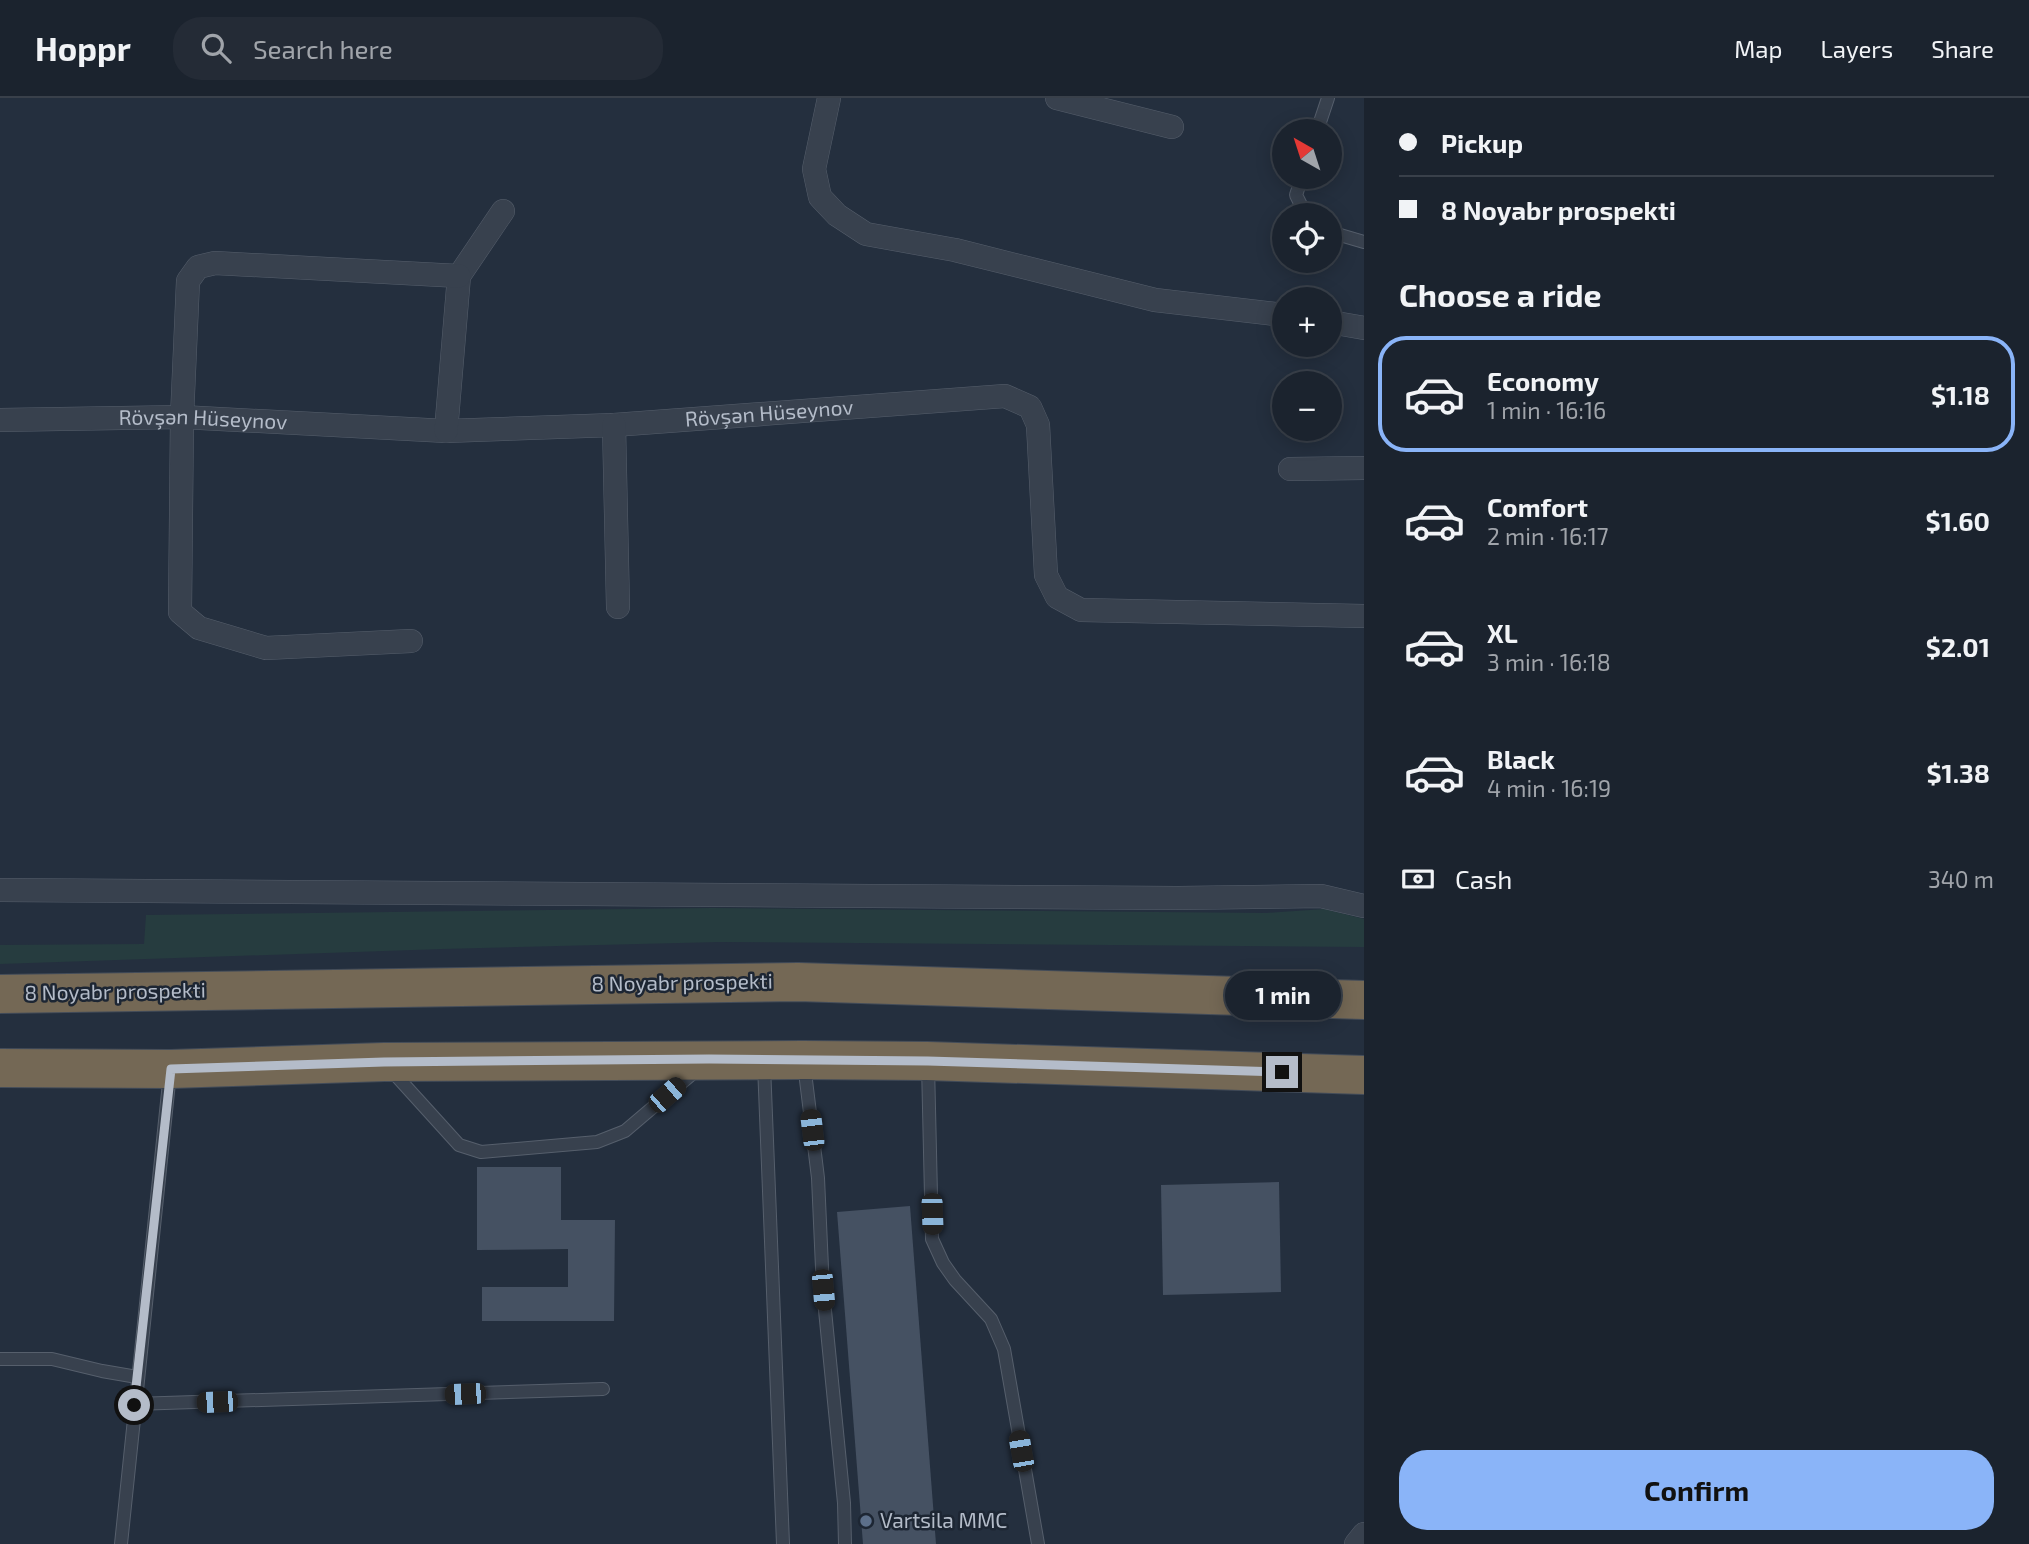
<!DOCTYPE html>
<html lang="en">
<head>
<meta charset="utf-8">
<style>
  body { margin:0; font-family:"Exo 2",sans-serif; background:#242b36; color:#f1f3f6; height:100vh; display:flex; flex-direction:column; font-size:26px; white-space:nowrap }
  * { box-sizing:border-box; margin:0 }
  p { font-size:23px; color:#a0a4aa }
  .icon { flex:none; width:38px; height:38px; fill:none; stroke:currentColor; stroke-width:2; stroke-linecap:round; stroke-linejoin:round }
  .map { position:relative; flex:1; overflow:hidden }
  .details { display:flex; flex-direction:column; background:#1b232e; width:665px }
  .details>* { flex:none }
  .hud { display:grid; align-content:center; height:154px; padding:0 35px; background:#1b232e }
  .needle { width:46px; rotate:321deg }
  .controls { position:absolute; left:1272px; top:21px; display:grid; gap:14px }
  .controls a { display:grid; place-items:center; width:70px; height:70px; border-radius:50%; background:#1b232e; box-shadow:0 4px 18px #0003,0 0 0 2px #39404a; font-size:35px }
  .end { position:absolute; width:32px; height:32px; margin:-16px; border:9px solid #b4bcc9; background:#111; box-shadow:0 0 0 4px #111 }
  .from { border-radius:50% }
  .bubble { position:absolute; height:49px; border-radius:24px; background:#1b232e; box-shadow:0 4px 18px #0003,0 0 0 2px #39404a; font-size:23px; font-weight:700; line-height:49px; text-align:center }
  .car { position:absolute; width:21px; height:42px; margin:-21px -10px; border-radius:9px; box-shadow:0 0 5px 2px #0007; background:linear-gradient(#222 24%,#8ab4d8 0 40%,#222 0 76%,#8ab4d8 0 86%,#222 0) }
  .hud b { display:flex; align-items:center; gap:24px; height:66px; font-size:26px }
  .hud b+b { border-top:2px solid #39404a }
  .hud i { width:18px; height:18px; background:#f1f3f6 }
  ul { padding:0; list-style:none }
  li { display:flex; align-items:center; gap:21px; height:116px; margin:0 14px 10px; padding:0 21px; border:4px solid transparent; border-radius:28px }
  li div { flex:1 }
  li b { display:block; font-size:26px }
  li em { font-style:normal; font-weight:700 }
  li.current { border-color:#8ab4f8 }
  li>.icon { width:63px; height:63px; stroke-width:1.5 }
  h2 { padding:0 35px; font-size:32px; line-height:84px }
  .pay { display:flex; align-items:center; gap:18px; height:77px; padding:0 35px; font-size:26px }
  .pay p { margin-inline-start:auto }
  .cta { display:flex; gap:14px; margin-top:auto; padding:14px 35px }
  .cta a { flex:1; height:80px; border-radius:28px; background:#8ab4f8; color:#111; font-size:28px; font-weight:700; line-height:80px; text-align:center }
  header { display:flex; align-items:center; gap:42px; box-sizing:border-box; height:98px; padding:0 35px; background:#1b232e; border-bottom:2px solid #39404a }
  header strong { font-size:33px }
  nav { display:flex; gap:38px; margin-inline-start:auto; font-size:24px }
  .search { width:490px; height:63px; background:#242b36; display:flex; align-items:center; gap:18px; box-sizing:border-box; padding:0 24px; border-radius:28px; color:#a0a4aa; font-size:26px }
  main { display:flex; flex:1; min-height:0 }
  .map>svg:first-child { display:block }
  .green { fill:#263c3f }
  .building { fill:#455162 }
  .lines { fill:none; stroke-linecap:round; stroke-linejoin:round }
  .lane-casing { stroke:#565f6c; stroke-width:14 }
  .street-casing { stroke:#565f6c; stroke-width:24 }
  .highway-casing { stroke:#434c59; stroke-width:40 }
  .lane { stroke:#38414e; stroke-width:12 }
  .street { stroke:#38414e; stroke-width:23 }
  .highway { stroke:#746855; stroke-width:38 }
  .route { stroke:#b4bcc9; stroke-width:9 }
  .service-dot { fill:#5c6f8a; stroke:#1d2633; stroke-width:2.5 }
  .labels { text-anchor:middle; stroke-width:5; stroke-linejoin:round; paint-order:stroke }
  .street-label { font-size:21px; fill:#b4bcc9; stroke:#1d2633 }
  .poi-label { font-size:21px; fill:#b4bcc9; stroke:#1d2633; text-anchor:start }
</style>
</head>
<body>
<header>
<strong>Hoppr</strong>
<div class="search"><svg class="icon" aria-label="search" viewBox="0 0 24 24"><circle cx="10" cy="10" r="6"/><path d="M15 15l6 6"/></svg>Search here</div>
<nav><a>Map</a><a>Layers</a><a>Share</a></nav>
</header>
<main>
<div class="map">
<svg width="1364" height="1446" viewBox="0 0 1364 1446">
  <rect width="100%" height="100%" fill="#242f3e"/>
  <path class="green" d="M 712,810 L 1266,815 L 1324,811 L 1364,821 L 1364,849 L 719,844 L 442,851 L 0,866 L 0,847 L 144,846 L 146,817 Z"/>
  <g class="building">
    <path d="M 477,1069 L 561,1069 L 561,1122 L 615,1122 L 614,1223 L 482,1223 L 482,1189 L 568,1189 L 568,1151 L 477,1152 Z"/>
    <path d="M 1279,1084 L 1281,1194 L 1163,1197 L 1161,1087 Z"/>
    <path d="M 910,1108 L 936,1446 L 863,1446 L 837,1114 Z"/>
  </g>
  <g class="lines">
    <g class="lane-casing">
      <g id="lane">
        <path d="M 1317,33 L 1328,0"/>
        <path d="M 1302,79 L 1296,97 L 1306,117"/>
        <path d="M 1330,134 L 1364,144"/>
        <path d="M 804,966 L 818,1080 L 823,1192 L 844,1405 L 845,1446"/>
        <path d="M 764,967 L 783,1446"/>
        <path d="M 928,967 L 932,1141 L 943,1165 L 955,1182 L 991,1221 L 1004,1251 L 1038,1446"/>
        <path d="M 391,972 L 459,1047 L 481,1054 L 597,1044 L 625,1033 L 698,971"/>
        <path d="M 0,1261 L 52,1261 L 102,1273 L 137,1279"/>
        <path d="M 134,1306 L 603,1291"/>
        <path d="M 121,1446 L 170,975"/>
      </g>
    </g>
    <g class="street-casing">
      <g id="street">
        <path d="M 829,0 L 814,71 L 820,99 L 837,117 L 866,136 L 955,152 L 1155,202 L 1284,217"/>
        <path d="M 1057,0 L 1172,29"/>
        <path d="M 1330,224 L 1364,230"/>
        <path id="s1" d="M 0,322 L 182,319 L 446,333 L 614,327 L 1005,298 L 1030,309 L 1038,327 L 1046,477 L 1057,499 L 1081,512 L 1364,518"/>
        <path d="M 614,327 L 618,509"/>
        <path d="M 446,333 L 459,178 L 503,113"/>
        <path d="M 1290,371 L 1364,370"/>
        <path d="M 411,543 L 266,550 L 199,530 L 180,514 L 182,319 L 188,183 L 198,169 L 215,165 L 459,178"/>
        <path d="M 0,792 L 1178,800 L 1321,798 L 1364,808"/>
        <path d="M 1356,1446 L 1364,1436"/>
      </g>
    </g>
    <g class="highway-casing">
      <g id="highway">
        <path d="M 0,896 L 798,884 L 1364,902"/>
        <path d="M 0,970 L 171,971 L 384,964 L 803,962 L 927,963 L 1364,977"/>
      </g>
    </g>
    <use href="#lane" class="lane"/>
    <use href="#street" class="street"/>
    <use href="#highway" class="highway"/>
  </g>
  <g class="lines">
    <path class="route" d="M 134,1307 L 171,971 L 384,964 L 709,961 L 928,963 L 1282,974"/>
  </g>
  <circle class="service-dot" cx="866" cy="1423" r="7"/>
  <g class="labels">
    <g class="street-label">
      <text dy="7" stroke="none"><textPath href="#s1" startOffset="770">Rövşən Hüseynov</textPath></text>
      <text dy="7" stroke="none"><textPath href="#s1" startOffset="203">Rövşən Hüseynov</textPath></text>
      <text transform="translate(682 885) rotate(-1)" y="7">8 Noyabr prospekti</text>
      <text transform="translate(115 894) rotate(-1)" y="7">8 Noyabr prospekti</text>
    </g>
    <g class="poi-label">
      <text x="880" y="1430">Vartsila MMC</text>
    </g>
  </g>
</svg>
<div class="controls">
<a><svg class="needle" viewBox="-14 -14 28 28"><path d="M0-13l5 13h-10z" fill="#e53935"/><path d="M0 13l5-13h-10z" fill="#a0a4aa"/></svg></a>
<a><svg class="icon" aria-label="locate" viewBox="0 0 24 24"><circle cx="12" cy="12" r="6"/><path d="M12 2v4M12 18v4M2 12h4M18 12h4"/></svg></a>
<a>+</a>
<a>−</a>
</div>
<i class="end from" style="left:134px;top:1307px"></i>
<i class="end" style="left:1282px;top:974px"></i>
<div class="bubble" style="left:1225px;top:873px;width:116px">1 min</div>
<i class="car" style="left:667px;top:997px;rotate:49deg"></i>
<i class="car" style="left:812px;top:1032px;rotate:353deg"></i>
<i class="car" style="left:932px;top:1116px;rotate:178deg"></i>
<i class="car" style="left:823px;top:1192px;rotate:175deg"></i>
<i class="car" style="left:465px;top:1296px;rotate:268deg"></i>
<i class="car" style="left:217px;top:1304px;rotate:268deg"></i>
<i class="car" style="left:1021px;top:1353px;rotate:350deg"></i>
</div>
<section class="details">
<div class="hud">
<b><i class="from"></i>Pickup</b>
<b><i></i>8 Noyabr prospekti</b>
</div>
<h2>Choose a ride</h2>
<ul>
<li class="current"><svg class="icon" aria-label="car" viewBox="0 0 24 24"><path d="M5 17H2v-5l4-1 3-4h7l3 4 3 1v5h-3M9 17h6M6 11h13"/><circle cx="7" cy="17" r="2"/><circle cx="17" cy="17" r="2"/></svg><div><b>Economy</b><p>1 min · 16:16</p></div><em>$1.18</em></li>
<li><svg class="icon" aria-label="car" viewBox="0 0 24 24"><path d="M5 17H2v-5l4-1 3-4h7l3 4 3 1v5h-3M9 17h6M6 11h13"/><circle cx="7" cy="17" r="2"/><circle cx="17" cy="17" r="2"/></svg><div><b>Comfort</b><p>2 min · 16:17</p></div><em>$1.60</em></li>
<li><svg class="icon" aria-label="car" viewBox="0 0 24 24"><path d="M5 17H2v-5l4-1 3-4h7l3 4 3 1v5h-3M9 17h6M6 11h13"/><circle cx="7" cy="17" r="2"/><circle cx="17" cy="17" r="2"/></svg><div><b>XL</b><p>3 min · 16:18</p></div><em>$2.01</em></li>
<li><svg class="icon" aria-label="car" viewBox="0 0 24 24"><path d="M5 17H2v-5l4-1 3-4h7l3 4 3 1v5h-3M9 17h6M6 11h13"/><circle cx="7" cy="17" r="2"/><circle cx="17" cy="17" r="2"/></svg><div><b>Black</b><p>4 min · 16:19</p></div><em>$1.38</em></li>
</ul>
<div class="pay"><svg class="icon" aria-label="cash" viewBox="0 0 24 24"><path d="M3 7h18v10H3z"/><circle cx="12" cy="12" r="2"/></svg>Cash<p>340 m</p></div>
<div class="cta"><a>Confirm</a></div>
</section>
</main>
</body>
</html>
